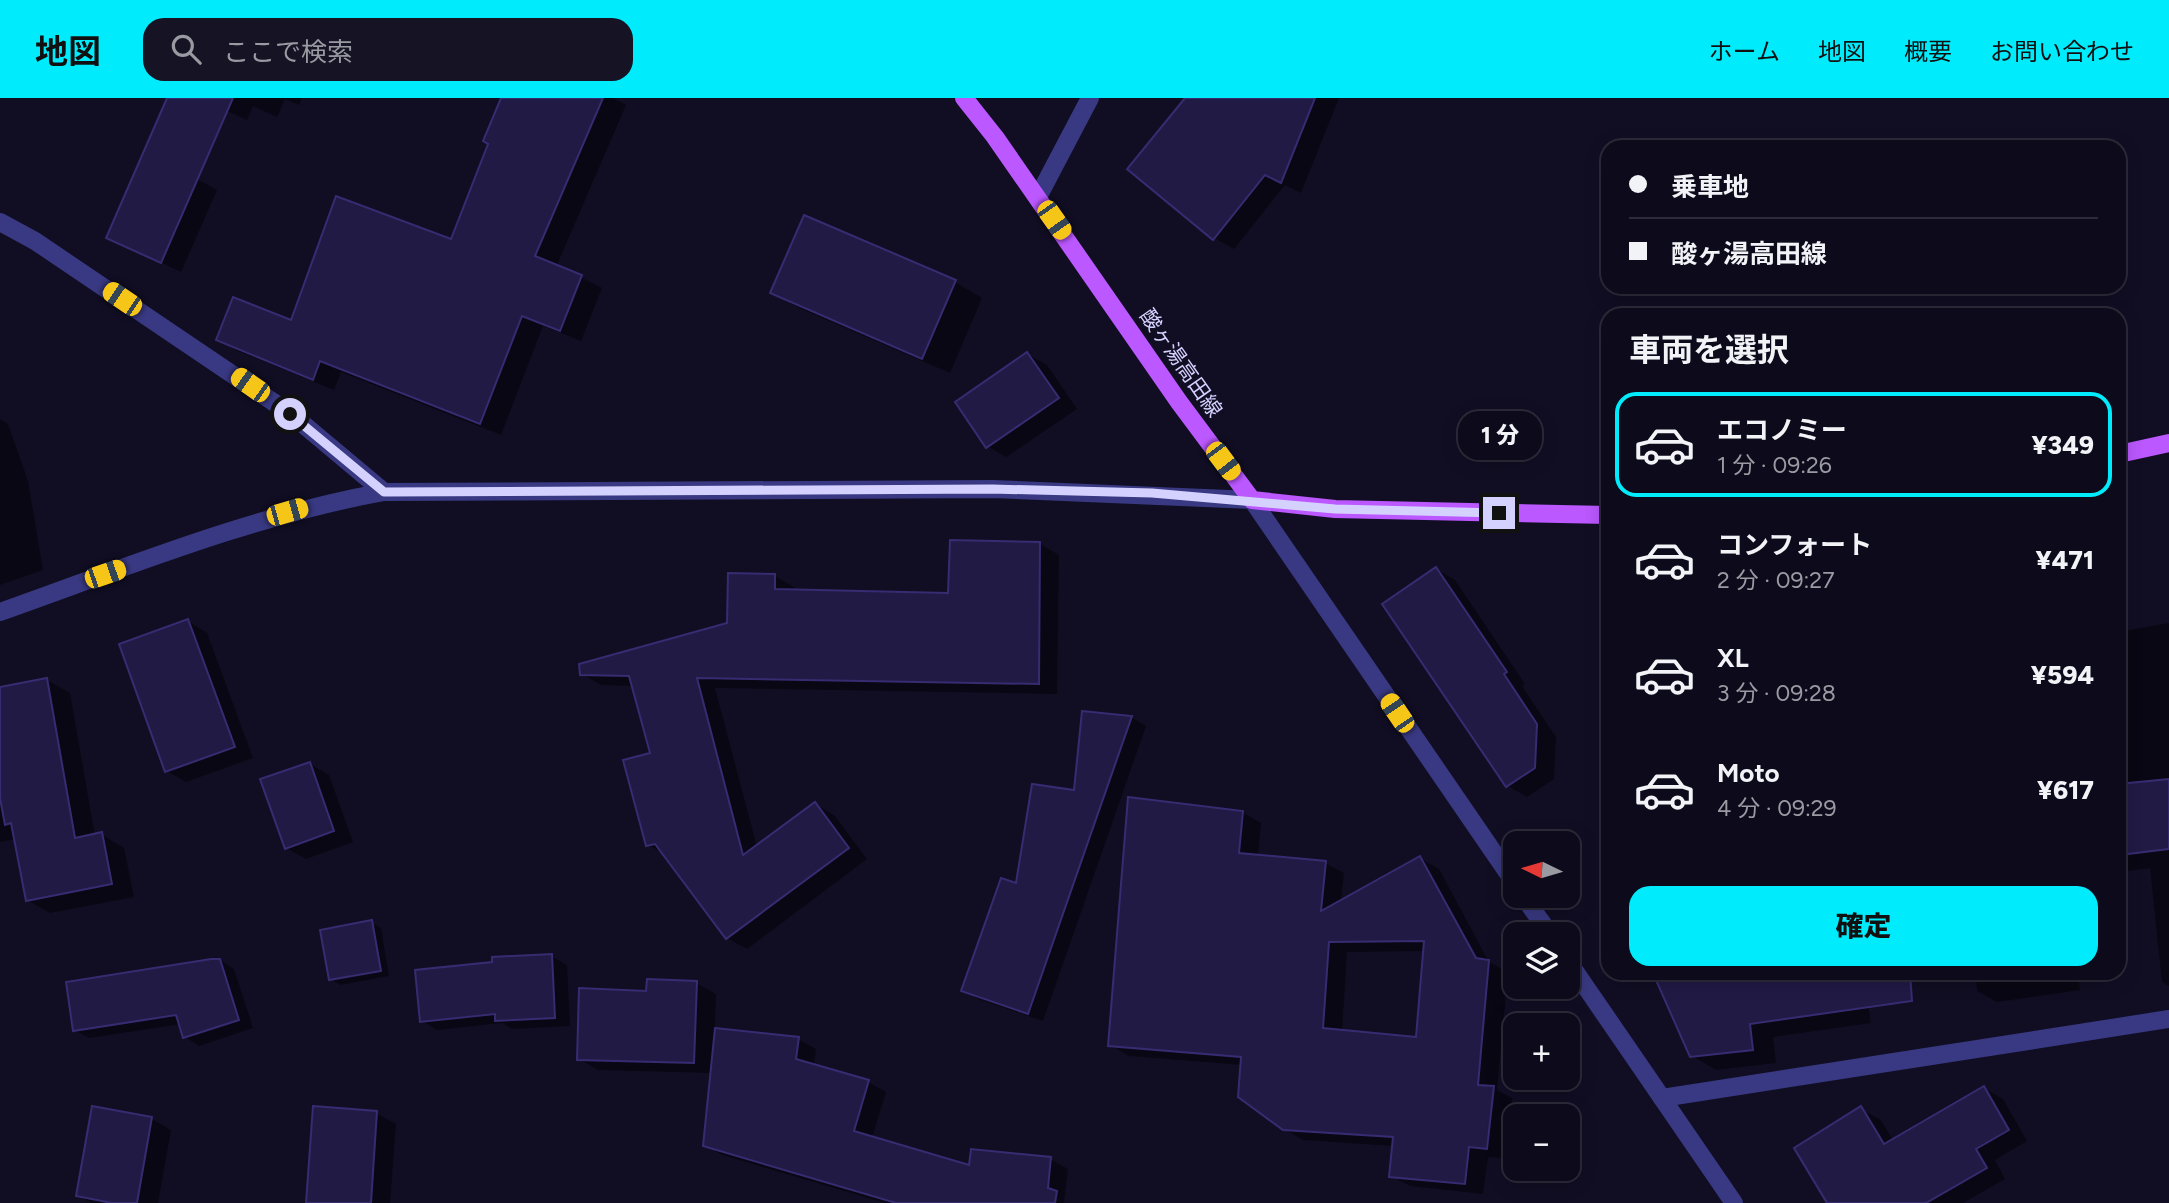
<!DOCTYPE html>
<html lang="ja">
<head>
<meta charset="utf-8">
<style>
  body { margin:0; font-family:Figtree,"Noto Sans JP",sans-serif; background:#161324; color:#f1f3f6; height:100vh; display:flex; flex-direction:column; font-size:26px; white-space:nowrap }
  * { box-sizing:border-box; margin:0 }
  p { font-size:23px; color:#9a9aa3 }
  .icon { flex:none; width:38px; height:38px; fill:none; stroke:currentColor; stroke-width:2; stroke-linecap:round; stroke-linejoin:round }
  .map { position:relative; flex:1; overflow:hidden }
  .panel { position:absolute; left:1601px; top:210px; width:525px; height:672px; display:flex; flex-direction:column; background:#0d0a1b; border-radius:21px; box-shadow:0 4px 18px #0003,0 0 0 2px #2d2b3a }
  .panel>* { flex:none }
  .top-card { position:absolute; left:1601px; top:42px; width:525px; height:154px; border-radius:21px; box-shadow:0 4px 18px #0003,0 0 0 2px #2d2b3a; display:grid; align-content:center; height:154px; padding:0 28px; background:#0d0a1b }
  .needle { width:46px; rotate:275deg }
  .tools { position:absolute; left:1503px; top:733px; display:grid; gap:14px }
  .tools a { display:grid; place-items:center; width:77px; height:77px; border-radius:14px; background:#0d0a1b; box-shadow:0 4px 18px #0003,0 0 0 2px #2d2b3a; font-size:35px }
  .end { position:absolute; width:32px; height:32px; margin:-16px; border:9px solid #d5d1ff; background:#111; box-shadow:0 0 0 4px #111 }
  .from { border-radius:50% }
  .bubble { position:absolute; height:49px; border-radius:21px; background:#0d0a1b; box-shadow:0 4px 18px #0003,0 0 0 2px #2d2b3a; font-size:23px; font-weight:800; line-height:49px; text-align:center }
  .car { position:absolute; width:21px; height:42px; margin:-21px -10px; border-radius:9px; box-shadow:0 0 5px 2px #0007; background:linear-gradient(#f5c518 24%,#345 0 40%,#f5c518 0 76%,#345 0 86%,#f5c518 0) }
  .top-card b { display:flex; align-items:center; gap:24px; height:66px; font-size:26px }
  .top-card b+b { border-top:2px solid #2d2b3a }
  .top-card i { width:18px; height:18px; background:#f1f3f6 }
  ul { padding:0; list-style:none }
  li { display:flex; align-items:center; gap:21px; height:105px; margin:0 14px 10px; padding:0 14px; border:4px solid transparent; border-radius:21px }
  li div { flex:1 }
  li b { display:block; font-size:26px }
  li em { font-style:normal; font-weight:800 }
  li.selected { border-color:#00ecfc }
  li>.icon { width:63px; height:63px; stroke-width:1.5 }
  h2 { padding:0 28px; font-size:32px; line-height:84px }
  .action { display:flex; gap:14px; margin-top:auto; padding:14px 28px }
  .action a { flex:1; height:80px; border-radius:21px; background:#00ecfc; color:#111; font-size:28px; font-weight:800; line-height:80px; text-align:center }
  header { display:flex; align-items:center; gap:42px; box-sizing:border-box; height:98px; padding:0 35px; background:#00ecfc; color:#111 }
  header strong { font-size:33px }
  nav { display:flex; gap:38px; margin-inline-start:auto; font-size:24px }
  .search { width:490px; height:63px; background:#161324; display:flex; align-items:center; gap:18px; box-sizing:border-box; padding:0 24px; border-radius:21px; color:#9a9aa3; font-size:26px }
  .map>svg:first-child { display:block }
  .shadow { fill:#0007; fill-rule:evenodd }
  .building { fill:#211a45; stroke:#372c71; stroke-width:2; fill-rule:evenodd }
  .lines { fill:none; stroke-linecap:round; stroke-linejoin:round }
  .minor { stroke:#393983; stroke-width:18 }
  .major { stroke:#bb58ff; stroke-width:18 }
  .route { stroke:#d5d1ff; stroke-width:9 }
  .labels { text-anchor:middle; stroke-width:7; stroke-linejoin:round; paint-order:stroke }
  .street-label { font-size:21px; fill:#d5d1ff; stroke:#110e24 }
</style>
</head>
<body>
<header>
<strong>地図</strong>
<div class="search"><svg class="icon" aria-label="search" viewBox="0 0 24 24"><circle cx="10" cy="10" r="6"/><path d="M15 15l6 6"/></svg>ここで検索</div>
<nav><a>ホーム</a><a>地図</a><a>概要</a><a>お問い合わせ</a></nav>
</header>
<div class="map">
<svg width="2169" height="1105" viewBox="0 0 2169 1105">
  <rect width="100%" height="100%" fill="#110e24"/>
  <g class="shadow">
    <path d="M 198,0 L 302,0 L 299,7 L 285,1 L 277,19 L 253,8 L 247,22 Z"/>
    <path d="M 503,0 L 613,0 L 626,7 L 557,167 L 602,190 L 581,243 L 543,228 L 501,337 L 341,274 L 334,292 L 238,253 L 218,241 L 292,224 L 452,143 L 490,46 Z"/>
    <path d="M 1187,0 L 1339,0 L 1301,95 L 1285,87 L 1234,151 L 1214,140 Z"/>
    <path d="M 197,81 L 217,92 L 181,174 L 108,139 Z"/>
    <path d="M 805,119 L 955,184 L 982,200 L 950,275 L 799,210 L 772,195 Z"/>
    <path d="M 1027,256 L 1047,267 L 1077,311 L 1006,359 L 987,348 Z"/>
    <path d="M 0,321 L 8,326 L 28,383 L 43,472 L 0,487 Z"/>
    <path d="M 951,444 L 1040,446 L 1059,457 L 1057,596 L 715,590 L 757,749 L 815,706 L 834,717 L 867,761 L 747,851 L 727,840 L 665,756 L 648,747 L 652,656 L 633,588 L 601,587 L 582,576 L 729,526 L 775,478 L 794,489 L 794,493 L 950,497 Z"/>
    <path d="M 1436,471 L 1455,482 L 1525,586 L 1522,588 L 1556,639 L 1554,681 L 1527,699 L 1508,688 Z"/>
    <path d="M 188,523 L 207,535 L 253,660 L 186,684 L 167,673 Z"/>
    <path d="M 2119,523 L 2124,533 L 2169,525 L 2169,888 L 2162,884 L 2150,770 L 2119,774 Z"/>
    <path d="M 47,582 L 70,595 L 95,738 L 101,736 L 124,750 L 134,799 L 50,815 L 27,802 L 16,741 L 0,744 L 0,590 Z"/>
    <path d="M 1131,619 L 1146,628 L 1043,923 L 978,901 L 963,892 L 1018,787 L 1075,694 Z"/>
    <path d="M 310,666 L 329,677 L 353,744 L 306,761 L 286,750 Z"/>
    <path d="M 1242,714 L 1261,725 L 1258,758 L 1325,765 L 1344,775 L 1341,803 L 1420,760 L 1439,771 L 1489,864 L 1508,874 L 1497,992 L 1512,1000 L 1506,1060 L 1488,1059 L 1483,1096 L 1410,1088 L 1391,1078 L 1394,1048 L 1303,1042 L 1284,1031 L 1242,967 L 1129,958 L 1110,947 ZM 1425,853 L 1417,941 L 1342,934 L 1347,854 Z"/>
    <path d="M 371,824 L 381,830 L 389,878 L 340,887 L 331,881 Z"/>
    <path d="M 551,858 L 567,867 L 570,928 L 512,931 L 502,925 L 437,932 L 422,923 Z"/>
    <path d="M 220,862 L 234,871 L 253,930 L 199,948 L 185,939 L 181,926 L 89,940 L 74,932 Z"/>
    <path d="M 1695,875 L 1863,875 L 1871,925 L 1773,939 L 1776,965 L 1716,972 L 1692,958 Z"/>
    <path d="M 1976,875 L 2078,875 L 2080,892 L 1997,904 L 1977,893 Z"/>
    <path d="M 696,885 L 716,896 L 715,931 L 798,941 L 816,951 L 814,968 L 868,984 L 886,994 L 872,1040 L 971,1069 L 1050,1061 L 1068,1071 L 1064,1105 L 885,1105 L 722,1057 L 705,1047 L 712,975 L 598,972 L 579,961 L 648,894 Z"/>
    <path d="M 1984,990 L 2003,1001 L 2027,1043 L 1995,1062 L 2005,1081 L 1963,1105 L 1830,1105 L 1861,1011 L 1881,1022 L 1893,1042 Z"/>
    <path d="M 94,1010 L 152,1021 L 171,1032 L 158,1105 L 91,1105 L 78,1097 Z"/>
    <path d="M 376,1015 L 396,1026 L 390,1105 L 307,1105 Z"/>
  </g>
  <g class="building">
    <path d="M 167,0 L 233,0 L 161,165 L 106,140 Z"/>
    <path d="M 501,0 L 603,0 L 535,158 L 582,177 L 560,233 L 522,218 L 480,326 L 320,263 L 313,282 L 216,242 L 233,199 L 291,222 L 336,98 L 451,141 L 488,46 L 483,43 Z"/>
    <path d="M 1185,0 L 1315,0 L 1281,85 L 1265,77 L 1213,142 L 1127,71 Z"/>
    <path d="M 804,117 L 956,182 L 922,261 L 770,195 Z"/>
    <path d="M 1027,254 L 1059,300 L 986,350 L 955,304 Z"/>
    <path d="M 950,442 L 1040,444 L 1039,586 L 697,580 L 743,757 L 815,704 L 849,750 L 726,841 L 655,746 L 646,748 L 623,662 L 650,655 L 629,578 L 580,577 L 579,566 L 727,525 L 728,475 L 775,476 L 775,491 L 948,495 Z"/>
    <path d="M 1436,469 L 1507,574 L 1504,576 L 1537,626 L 1535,670 L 1506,689 L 1382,506 Z"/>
    <path d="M 188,521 L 235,649 L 165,674 L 119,546 Z"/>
    <path d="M 47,580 L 75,740 L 102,734 L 112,786 L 26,803 L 11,725 L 5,727 L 0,700 L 0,589 Z"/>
    <path d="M 1082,613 L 1132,618 L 1028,916 L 961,893 L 1001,780 L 1016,785 L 1032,686 L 1074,692 Z"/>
    <path d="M 310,664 L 334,733 L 285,751 L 260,681 Z"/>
    <path d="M 2169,681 L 2169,751 L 2119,757 L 2119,686 Z"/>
    <path d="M 1128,699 L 1243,713 L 1239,755 L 1326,763 L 1321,813 L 1420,758 L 1476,860 L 1489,862 L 1478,987 L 1494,988 L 1487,1051 L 1469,1049 L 1465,1086 L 1389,1079 L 1393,1039 L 1283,1032 L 1238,999 L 1241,959 L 1108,948 ZM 1424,843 L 1416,939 L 1323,930 L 1329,844 Z"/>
    <path d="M 372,822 L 381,873 L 329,882 L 320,832 Z"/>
    <path d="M 552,856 L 555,920 L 495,923 L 495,916 L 420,924 L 415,872 L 492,864 L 492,859 Z"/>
    <path d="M 211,861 L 220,861 L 239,922 L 183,940 L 176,917 L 73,933 L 66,884 Z"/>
    <path d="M 1725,875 L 1910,875 L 1912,903 L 1750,926 L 1753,952 L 1690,959 L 1656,882 Z"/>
    <path d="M 647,881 L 697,883 L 694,965 L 577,962 L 579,890 L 646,893 Z"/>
    <path d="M 715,930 L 799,939 L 796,961 L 869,982 L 854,1033 L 969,1067 L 971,1051 L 1051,1059 L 1048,1090 L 1057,1093 L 1055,1105 L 896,1105 L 703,1048 Z"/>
    <path d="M 1984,988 L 2009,1032 L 1976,1051 L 1987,1070 L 1926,1105 L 1827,1105 L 1794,1050 L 1861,1008 L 1884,1046 Z"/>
    <path d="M 92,1008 L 152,1019 L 137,1105 L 112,1105 L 76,1098 Z"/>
    <path d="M 313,1008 L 377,1013 L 371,1105 L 306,1105 Z"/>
  </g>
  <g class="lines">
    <g class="minor">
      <path d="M 1038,99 L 1090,0"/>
      <path d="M 0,124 L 35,143 L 291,316 L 384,394"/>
      <path d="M 0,514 C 127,469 251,418 384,394 L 992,391 L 1252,402 L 1516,787"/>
      <path d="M 1523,798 L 1550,836"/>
      <path d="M 1568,863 L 1734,1105"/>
      <path d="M 1662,1000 L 2169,921"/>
    </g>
    <g class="major">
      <path d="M 964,0 L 995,39 L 1179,304 L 1252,402 L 1335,411 L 1608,417"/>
      <path d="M 2119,356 L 2169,345"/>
    </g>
  </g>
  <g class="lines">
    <path class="route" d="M 290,316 L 384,394 L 992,391 L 1152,395 L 1335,411 L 1499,415"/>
  </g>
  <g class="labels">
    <g class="street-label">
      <text transform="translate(1181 265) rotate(55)" y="7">酸ヶ湯高田線</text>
    </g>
  </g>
</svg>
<div class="tools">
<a><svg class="needle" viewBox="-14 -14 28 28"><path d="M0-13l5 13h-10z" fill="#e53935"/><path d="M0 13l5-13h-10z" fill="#9a9aa3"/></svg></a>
<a><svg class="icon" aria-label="layers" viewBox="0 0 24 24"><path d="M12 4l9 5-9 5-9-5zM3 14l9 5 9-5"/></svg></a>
<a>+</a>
<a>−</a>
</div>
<i class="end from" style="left:290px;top:316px"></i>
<i class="end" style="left:1499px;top:415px"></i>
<div class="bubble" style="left:1458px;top:313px;width:84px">1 分</div>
<i class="car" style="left:1054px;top:122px;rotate:145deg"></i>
<i class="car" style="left:122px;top:201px;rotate:304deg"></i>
<i class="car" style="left:250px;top:287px;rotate:305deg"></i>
<i class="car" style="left:1223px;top:363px;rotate:143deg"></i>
<i class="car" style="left:287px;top:414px;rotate:74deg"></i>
<i class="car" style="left:105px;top:476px;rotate:71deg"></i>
<i class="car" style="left:1397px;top:615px;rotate:326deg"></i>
<div class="top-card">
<b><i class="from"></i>乗車地</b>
<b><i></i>酸ヶ湯高田線</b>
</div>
<section class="panel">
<h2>車両を選択</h2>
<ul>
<li class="selected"><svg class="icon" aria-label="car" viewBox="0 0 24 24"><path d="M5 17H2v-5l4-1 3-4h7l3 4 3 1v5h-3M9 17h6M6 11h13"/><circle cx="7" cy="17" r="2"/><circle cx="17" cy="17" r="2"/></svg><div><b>エコノミー</b><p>1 分 · 09:26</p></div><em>¥349</em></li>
<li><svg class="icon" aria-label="car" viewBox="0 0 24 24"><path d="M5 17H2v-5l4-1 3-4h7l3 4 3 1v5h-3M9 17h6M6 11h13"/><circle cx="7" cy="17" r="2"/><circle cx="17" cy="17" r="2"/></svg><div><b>コンフォート</b><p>2 分 · 09:27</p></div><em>¥471</em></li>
<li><svg class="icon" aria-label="car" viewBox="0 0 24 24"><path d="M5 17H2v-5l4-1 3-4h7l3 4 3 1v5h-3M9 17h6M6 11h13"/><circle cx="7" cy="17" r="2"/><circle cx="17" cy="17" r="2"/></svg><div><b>XL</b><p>3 分 · 09:28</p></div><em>¥594</em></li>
<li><svg class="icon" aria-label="car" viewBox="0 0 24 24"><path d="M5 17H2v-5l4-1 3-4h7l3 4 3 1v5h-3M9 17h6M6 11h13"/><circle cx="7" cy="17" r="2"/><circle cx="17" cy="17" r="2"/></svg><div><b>Moto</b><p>4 分 · 09:29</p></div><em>¥617</em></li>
</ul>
<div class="action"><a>確定</a></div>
</section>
</div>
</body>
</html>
